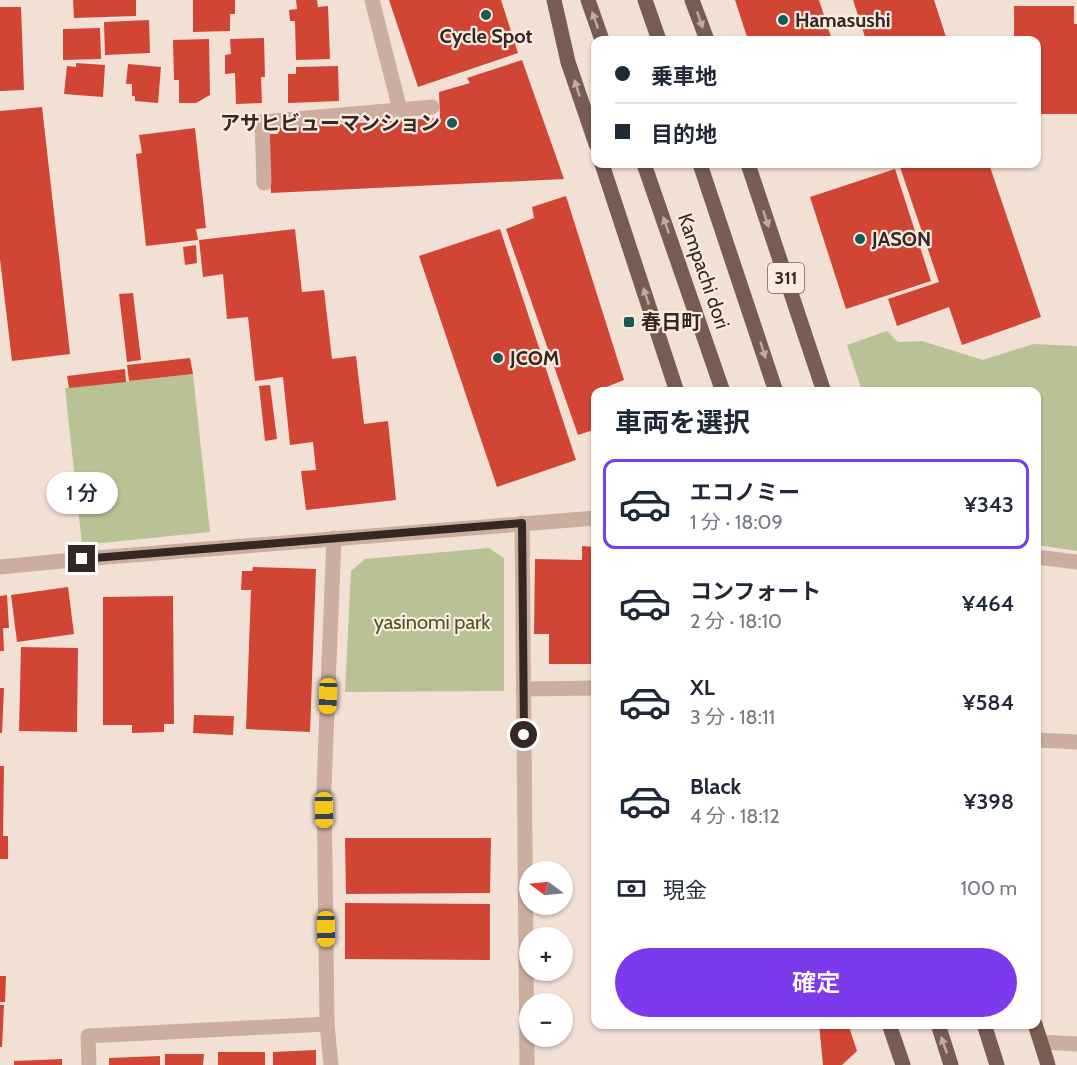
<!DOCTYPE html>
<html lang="ja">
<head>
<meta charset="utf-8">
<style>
  body { margin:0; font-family:Cabin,"Noto Sans JP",sans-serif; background:#f2f2f3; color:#1f2937; height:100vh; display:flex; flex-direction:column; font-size:22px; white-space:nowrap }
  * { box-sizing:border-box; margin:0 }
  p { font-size:20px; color:#747a83 }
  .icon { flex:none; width:33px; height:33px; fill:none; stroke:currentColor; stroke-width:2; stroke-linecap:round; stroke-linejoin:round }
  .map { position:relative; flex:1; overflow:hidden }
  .sheet { position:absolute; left:591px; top:387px; width:450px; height:642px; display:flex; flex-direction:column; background:#fff; border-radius:12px; box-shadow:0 2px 4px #0004 }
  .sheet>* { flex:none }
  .hud { position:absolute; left:591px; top:36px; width:450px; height:132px; border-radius:12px; box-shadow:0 2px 4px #0004; display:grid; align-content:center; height:132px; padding:0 24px; background:#fff }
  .needle { width:39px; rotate:285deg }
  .fabs { position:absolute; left:519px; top:861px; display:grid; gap:12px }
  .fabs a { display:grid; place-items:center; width:54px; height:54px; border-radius:50%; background:#fff; box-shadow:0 2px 4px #0004; font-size:30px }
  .end { position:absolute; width:27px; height:27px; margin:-14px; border:8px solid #342724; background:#fff; box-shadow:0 0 0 3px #fff }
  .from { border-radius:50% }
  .bubble { position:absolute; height:42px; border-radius:21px; background:#fff; box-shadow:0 2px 4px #0004; font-size:20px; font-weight:600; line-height:42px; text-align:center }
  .car { position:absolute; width:18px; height:36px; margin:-18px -9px; border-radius:8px; box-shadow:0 0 4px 2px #0007; background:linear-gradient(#f5c518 24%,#345 0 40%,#f5c518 0 76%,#345 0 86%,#f5c518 0) }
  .hud b { display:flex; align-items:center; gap:21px; height:57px; font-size:22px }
  .hud b+b { border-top:2px solid #e0e1e3 }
  .hud i { width:15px; height:15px; background:#1f2937 }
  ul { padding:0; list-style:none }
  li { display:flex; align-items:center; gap:18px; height:90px; margin:0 12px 9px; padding:0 12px; border:3px solid transparent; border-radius:12px }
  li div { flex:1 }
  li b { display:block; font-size:22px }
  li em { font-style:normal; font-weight:600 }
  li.active { border-color:#7c3aed }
  li>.icon { width:54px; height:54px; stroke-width:1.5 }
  h2 { padding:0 24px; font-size:27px; line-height:72px }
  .pay { display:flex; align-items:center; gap:15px; height:66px; padding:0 24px; font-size:22px }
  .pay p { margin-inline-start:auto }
  .primary-button { display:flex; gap:12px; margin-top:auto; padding:12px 24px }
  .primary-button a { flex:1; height:69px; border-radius:36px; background:#7c3aed; color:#fff; font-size:24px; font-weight:600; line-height:69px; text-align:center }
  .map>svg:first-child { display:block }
  .green { fill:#b9c294 }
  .building { fill:#d14535 }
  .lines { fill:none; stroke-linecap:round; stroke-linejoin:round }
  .lane { stroke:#cbaea0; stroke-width:15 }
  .street { stroke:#cbaea0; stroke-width:15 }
  .primary { stroke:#785b53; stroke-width:15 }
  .oneway { fill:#c0aaa1 }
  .route { stroke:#342724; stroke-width:8 }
  .poi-dot { fill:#175954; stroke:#faebe1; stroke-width:2 }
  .labels { text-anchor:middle; stroke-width:4.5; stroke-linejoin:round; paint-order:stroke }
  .shield { fill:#faebe1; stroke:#6f625d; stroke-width:1.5 }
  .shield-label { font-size:18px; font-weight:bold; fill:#342724 }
  .poi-label { font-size:20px; font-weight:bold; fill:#342724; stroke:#faebe1; text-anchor:start }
  .street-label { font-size:20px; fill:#342724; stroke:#faebe1 }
  .park-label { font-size:20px; fill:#4a5426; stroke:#faebe1 }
</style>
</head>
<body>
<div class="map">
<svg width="1077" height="1065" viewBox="0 0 1077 1065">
  <rect width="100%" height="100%" fill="#f3e0d5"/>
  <g class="green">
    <path d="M 887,331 L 898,342 L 922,341 L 983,360 L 1033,344 L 1077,346 L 1077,551 L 1037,545 L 1036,392 L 862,391 L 847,345 Z"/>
    <path d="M 193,374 L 210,532 L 82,545 L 65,388 Z"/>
    <path d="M 489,548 L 504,558 L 504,691 L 345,692 L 351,571 L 365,559 Z"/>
  </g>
  <g class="building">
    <path d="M 73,0 L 136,0 L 136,16 L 74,18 Z"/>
    <path d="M 193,0 L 235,0 L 235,14 L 230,14 L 230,31 L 193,32 Z"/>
    <path d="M 296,0 L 317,0 L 318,7 L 328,6 L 330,59 L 296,60 L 295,21 L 290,21 L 289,10 L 297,9 Z"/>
    <path d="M 389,0 L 501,0 L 518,53 L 418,87 Z"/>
    <path d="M 735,0 L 819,0 L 832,40 L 748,40 Z"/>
    <path d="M 853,0 L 934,0 L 947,40 L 866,40 Z"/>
    <path d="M 1014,6 L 1074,6 L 1074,24 L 1077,24 L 1077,114 L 1036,114 L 1036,40 L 1014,40 Z"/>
    <path d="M 0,7 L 21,7 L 24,90 L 0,91 Z"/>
    <path d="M 149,20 L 150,53 L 105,55 L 104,22 Z"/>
    <path d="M 100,28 L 101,59 L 63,60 L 63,29 Z"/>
    <path d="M 264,38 L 265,77 L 261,77 L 262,103 L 236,104 L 235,73 L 225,74 L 225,55 L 231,54 L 230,39 Z"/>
    <path d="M 209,39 L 210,95 L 196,103 L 179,103 L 179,80 L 174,80 L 173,40 Z"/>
    <path d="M 522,60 L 564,179 L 271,193 L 267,134 L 278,134 L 278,128 L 440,118 L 439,92 L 470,83 L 467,78 Z"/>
    <path d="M 76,63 L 105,65 L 103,97 L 64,94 L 67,66 L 76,67 Z"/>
    <path d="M 128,64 L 161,67 L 158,103 L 135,101 L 135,96 L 132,96 L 132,84 L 126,84 Z"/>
    <path d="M 338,66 L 339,101 L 288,103 L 288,74 L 296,74 L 296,67 Z"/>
    <path d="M 42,107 L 70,354 L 12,361 L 0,259 L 0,111 Z"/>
    <path d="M 195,128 L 206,228 L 196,229 L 198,240 L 146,246 L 136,154 L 142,153 L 139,135 Z"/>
    <path d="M 899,164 L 989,164 L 1041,317 L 962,345 L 949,307 L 897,326 L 888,299 L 939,282 Z"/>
    <path d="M 895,169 L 931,281 L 846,309 L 810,197 Z"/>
    <path d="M 566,196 L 624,380 L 604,388 L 605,392 L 596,392 L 596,429 L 578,435 L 506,229 L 534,218 L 532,207 Z"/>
    <path d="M 295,229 L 302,292 L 324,290 L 332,359 L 356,356 L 364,424 L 388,421 L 396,500 L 306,510 L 301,471 L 316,470 L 313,442 L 290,445 L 283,377 L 255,381 L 248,317 L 227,319 L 223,274 L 203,277 L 199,240 Z"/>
    <path d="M 500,229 L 576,460 L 497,487 L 419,256 Z"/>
    <path d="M 196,245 L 197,263 L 185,265 L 183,247 Z"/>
    <path d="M 133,293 L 141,360 L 127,362 L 119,294 Z"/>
    <path d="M 190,358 L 193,374 L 129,381 L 127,365 Z"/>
    <path d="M 125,369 L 126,382 L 69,388 L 67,376 Z"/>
    <path d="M 270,385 L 277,439 L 265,441 L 259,386 Z"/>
    <path d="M 582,546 L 596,547 L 596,664 L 549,664 L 549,634 L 534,634 L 535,559 L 582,560 Z"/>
    <path d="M 253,567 L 316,569 L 310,732 L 246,729 L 251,590 L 241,590 L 242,571 L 252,571 Z"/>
    <path d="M 68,587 L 74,634 L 17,642 L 11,595 Z"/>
    <path d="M 7,595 L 9,628 L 3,628 L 4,651 L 0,651 L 0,596 Z"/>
    <path d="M 173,596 L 174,724 L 164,724 L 164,732 L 132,733 L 132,725 L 103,725 L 103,597 Z"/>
    <path d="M 21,647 L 78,648 L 77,732 L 19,731 Z"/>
    <path d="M 0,688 L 4,688 L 2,733 L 0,733 Z"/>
    <path d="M 194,715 L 234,716 L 233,735 L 193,733 Z"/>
    <path d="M 0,766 L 4,766 L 3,836 L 8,836 L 8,859 L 0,859 Z"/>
    <path d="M 345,838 L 491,838 L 490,893 L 346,894 Z"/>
    <path d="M 345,903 L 490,904 L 490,960 L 345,959 Z"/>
    <path d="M 0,976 L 6,976 L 5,1002 L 0,1002 Z"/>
    <path d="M 0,1005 L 4,1005 L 2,1047 L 0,1047 Z"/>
    <path d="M 819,1024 L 848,1024 L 857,1051 L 842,1065 L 823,1065 Z"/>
    <path d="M 316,1050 L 316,1065 L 273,1065 L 273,1052 Z"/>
    <rect x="218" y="1052" width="47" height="13"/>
    <path d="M 165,1054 L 204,1054 L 203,1065 L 165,1065 Z"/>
    <path d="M 160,1056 L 160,1065 L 109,1065 L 109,1058 Z"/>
    <path d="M 62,1059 L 62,1065 L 14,1065 L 14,1061 Z"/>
  </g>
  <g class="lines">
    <g class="lane">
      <path d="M 372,0 L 400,110"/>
      <path d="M 264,183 L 262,122 L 432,107"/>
      <path d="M 1036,557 L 1077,562"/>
      <path d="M 1036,740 L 1077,742"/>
      <path d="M 89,1065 L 88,1036 L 327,1024"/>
    </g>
    <g class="street">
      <path d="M 522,523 L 527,1065"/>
      <path d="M 0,567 L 82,559 L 596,518"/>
      <path d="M 523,689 L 596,688"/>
      <path d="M 1041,1042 L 1077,1044"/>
      <path d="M 331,1065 L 327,1024 L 324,786 L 334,538"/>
    </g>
    <g class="primary">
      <path d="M 554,0 L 568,62 L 596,144"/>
      <path d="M 588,0 L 602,40"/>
      <path d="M 645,0 L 659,40"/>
      <path d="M 692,0 L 707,40"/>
      <path d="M 602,164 L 677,392"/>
      <path d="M 644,164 L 723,392"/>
      <path d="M 700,164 L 776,392"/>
      <path d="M 748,164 L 824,392"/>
      <path d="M 889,1024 L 903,1065"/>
      <path d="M 938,1024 L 951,1065"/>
      <path d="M 984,1024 L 997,1065"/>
      <path d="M 1035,1024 L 1048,1065"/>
    </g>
  </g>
  <defs><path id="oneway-solid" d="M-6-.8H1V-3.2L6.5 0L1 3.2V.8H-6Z" transform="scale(1.5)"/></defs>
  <g class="oneway">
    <use href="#oneway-solid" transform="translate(595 20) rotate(-109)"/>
    <use href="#oneway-solid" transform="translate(700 20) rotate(71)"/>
    <use href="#oneway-solid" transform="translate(577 88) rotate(-108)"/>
    <use href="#oneway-solid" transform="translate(766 219) rotate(72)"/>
    <use href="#oneway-solid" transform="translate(666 225) rotate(-109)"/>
    <use href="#oneway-solid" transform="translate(646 296) rotate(-108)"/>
    <use href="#oneway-solid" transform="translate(763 350) rotate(72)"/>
    <use href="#oneway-solid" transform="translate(944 1045) rotate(-109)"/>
  </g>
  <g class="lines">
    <path class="route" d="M 82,559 L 522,523 L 524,735"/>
  </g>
  <g class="poi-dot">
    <circle cx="486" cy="15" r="6"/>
    <circle cx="783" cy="20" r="6"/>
    <circle cx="452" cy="123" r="6"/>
    <circle cx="860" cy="239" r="6"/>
    <rect x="623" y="316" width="12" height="12" rx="3"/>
    <circle cx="498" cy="358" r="6"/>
  </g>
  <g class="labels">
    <rect class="shield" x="768" y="263" width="36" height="30" rx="4.5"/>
    <g class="shield-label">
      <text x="786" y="284">311</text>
    </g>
    <g class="poi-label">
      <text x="795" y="27">Hamasushi</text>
      <text x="486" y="43" text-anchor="middle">Cycle Spot</text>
      <text x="440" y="130" text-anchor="end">アサヒビューマンション</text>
      <text x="872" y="246">JASON</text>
      <text x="641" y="329">春日町</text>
      <text x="510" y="365">JCOM</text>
    </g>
    <g class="street-label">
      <text transform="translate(704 271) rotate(71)" y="7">Kampachi dori</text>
    </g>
    <g class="park-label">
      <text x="432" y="629">yasinomi park</text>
    </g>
  </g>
</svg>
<div class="fabs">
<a><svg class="needle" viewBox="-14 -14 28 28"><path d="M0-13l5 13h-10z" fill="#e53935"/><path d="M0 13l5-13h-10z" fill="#747a83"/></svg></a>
<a>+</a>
<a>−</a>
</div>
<i class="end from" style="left:524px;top:735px"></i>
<i class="end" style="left:82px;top:559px"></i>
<div class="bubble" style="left:46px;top:472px;width:72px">1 分</div>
<i class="car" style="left:328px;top:696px;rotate:182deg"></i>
<i class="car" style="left:324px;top:810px;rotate:179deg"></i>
<i class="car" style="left:326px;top:929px;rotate:179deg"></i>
<div class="hud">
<b><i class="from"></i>乗車地</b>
<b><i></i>目的地</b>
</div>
<section class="sheet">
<h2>車両を選択</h2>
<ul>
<li class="active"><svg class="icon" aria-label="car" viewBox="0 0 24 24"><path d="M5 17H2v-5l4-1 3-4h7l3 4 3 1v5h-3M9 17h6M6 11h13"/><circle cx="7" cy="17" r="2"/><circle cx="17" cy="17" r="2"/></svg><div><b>エコノミー</b><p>1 分 · 18:09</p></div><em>¥343</em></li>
<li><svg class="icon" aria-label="car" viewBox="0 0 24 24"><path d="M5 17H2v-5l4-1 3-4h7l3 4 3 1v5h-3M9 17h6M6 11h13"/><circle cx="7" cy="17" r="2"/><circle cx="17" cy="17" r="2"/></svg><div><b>コンフォート</b><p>2 分 · 18:10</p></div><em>¥464</em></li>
<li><svg class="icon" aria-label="car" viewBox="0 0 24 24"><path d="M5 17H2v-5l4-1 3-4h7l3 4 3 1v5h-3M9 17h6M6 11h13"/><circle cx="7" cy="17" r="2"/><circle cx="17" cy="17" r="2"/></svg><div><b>XL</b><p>3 分 · 18:11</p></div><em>¥584</em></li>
<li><svg class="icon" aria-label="car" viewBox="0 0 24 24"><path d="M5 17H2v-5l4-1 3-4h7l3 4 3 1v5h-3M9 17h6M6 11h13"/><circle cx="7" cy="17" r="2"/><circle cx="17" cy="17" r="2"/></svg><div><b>Black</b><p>4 分 · 18:12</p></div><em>¥398</em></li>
</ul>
<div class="pay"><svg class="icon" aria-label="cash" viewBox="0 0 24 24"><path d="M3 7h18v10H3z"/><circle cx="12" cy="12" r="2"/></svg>現金<p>100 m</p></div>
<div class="primary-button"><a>確定</a></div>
</section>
</div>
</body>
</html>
